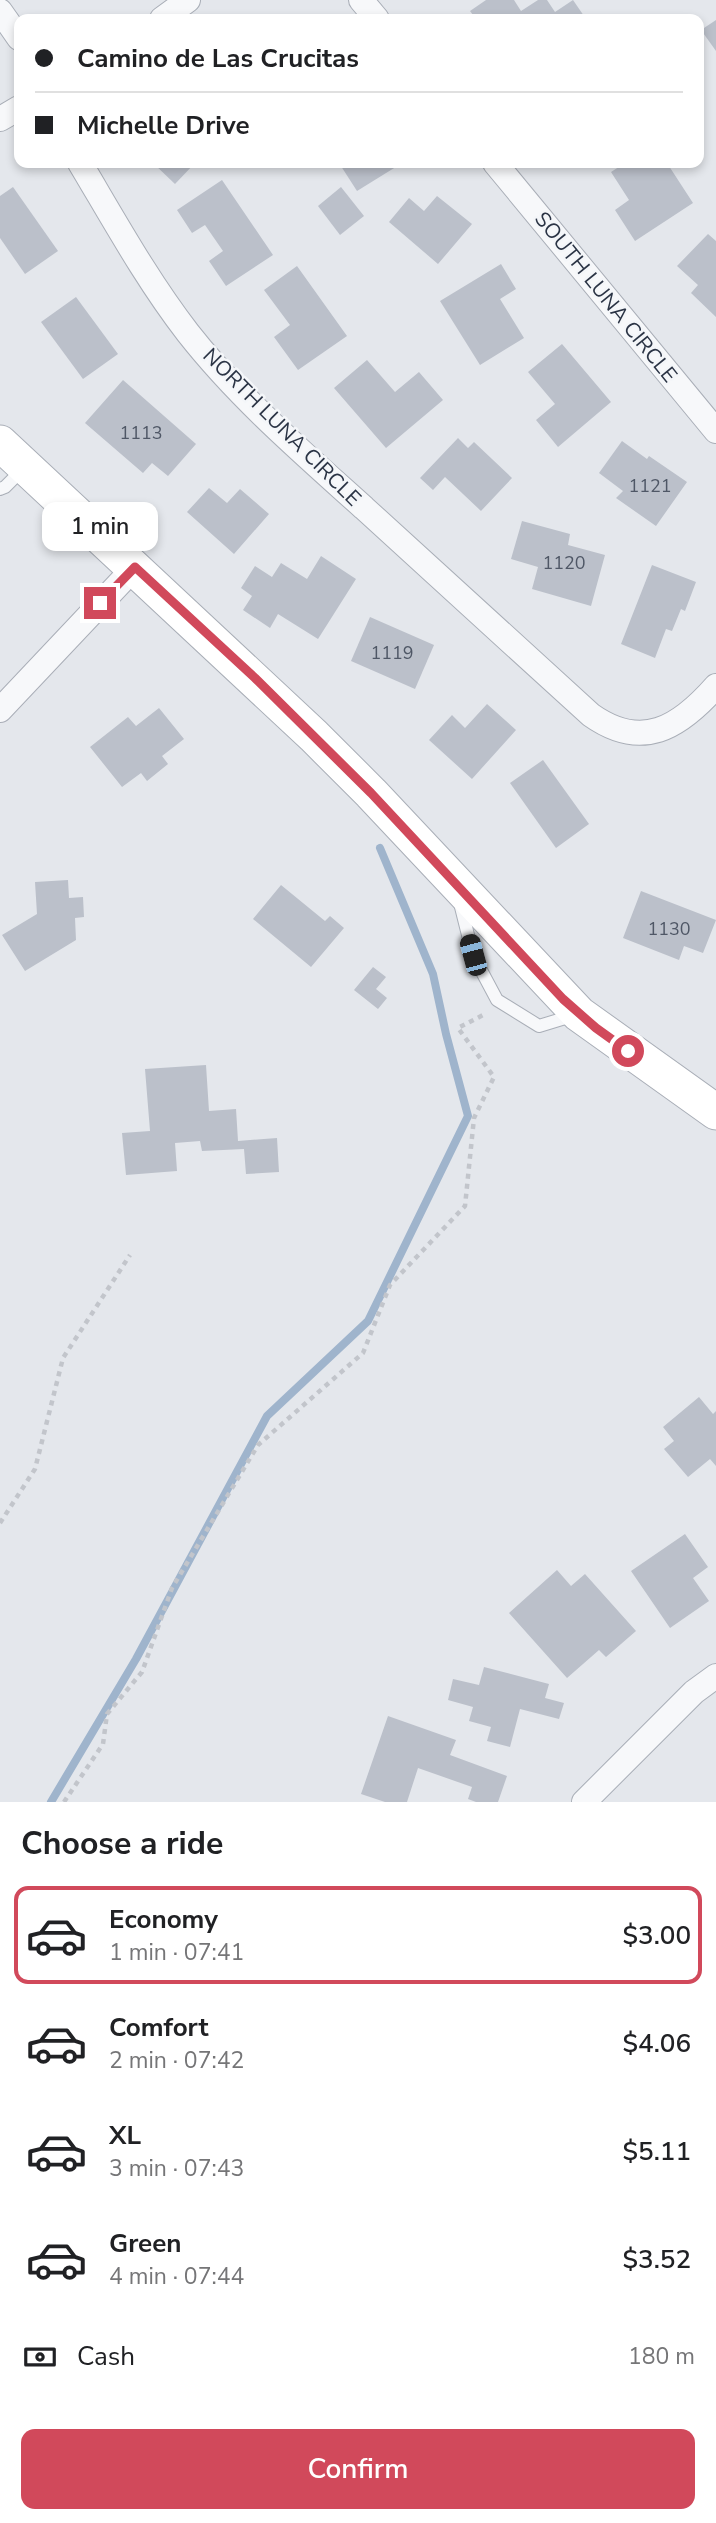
<!DOCTYPE html>
<html lang="en">
<head>
<meta charset="utf-8">
<style>
  body { margin:0; font-family:"Nunito Sans",sans-serif; background:#f2f2f2; color:#202124; height:100vh; display:flex; flex-direction:column; font-size:26px; white-space:nowrap }
  * { box-sizing:border-box; margin:0 }
  p { font-size:23px; color:#757577 }
  .icon { flex:none; width:38px; height:38px; fill:none; stroke:currentColor; stroke-width:2; stroke-linecap:round; stroke-linejoin:round }
  .map { position:relative; height:1802px; overflow:hidden }
  .sheet { display:flex; flex-direction:column; background:#fff; flex:1 }
  .sheet>* { flex:none }
  .banner { position:absolute; left:14px; top:14px; width:690px; height:154px; border-radius:14px; box-shadow:0 4px 10px #0003; display:grid; align-content:center; height:154px; padding:0 21px; background:#fff }
  .end { position:absolute; width:32px; height:32px; margin:-16px; border:9px solid #d1495b; background:#fff; box-shadow:0 0 0 4px #fff }
  .from { border-radius:50% }
  .bubble { position:absolute; height:49px; border-radius:14px; background:#fff; box-shadow:0 4px 10px #0003; font-size:23px; font-weight:600; line-height:49px; text-align:center }
  .car { position:absolute; width:21px; height:42px; margin:-21px -10px; border-radius:9px; box-shadow:0 0 5px 2px #0007; background:linear-gradient(#222 24%,#8ab4d8 0 40%,#222 0 76%,#8ab4d8 0 86%,#222 0) }
  .banner b { display:flex; align-items:center; gap:24px; height:66px; font-size:26px }
  .banner b+b { border-top:2px solid #e0e0e0 }
  .banner i { width:18px; height:18px; background:#202124 }
  ul { padding:0; list-style:none }
  li { display:flex; align-items:center; gap:21px; height:98px; margin:0 14px 10px; padding:0 7px; border:4px solid transparent; border-radius:14px }
  li div { flex:1 }
  li b { display:block; font-size:26px }
  li em { font-style:normal; font-weight:600 }
  li.on { border-color:#d1495b }
  li>.icon { width:63px; height:63px; stroke-width:1.5 }
  h2 { padding:0 21px; font-size:32px; line-height:84px }
  .pay { display:flex; align-items:center; gap:18px; height:77px; padding:0 21px; font-size:26px }
  .pay p { margin-inline-start:auto }
  .button { display:flex; gap:14px; margin-top:auto; padding:14px 21px }
  .button a { flex:1; height:80px; border-radius:14px; background:#d1495b; color:#fff; font-size:28px; font-weight:600; line-height:80px; text-align:center }
  .map>svg:first-child { display:block }
  .lines { fill:none; stroke-linecap:round; stroke-linejoin:round }
  .stream { stroke:#9fb4cc; stroke-width:8 }
  .building { fill:#bbc0ca }
  .lane-casing { stroke:#a9aeb7; stroke-width:14 }
  .street-casing { stroke:#a9aeb7; stroke-width:26 }
  .secondary-casing { stroke:#a9aeb7; stroke-width:37 }
  .path { stroke:#c2c5cb; stroke-width:4.5; stroke-dasharray:5 5; stroke-linecap:butt }
  .lane { stroke:#f7f8fa; stroke-width:12 }
  .street { stroke:#f7f8fa; stroke-width:24 }
  .secondary { stroke:#fff; stroke-width:35 }
  .route { stroke:#d1495b; stroke-width:9 }
  .labels { text-anchor:middle; stroke-width:5; stroke-linejoin:round; paint-order:stroke }
  .number-label { font-size:18px; fill:#4f5766 }
  .street-label { font-size:21px; fill:#2b3445; stroke:#f4f6f9 }
</style>
</head>
<body>
<div class="map">
<svg width="716" height="1802" viewBox="0 0 716 1802">
  <rect width="100%" height="100%" fill="#e4e7ec"/>
  <g class="lines">
    <path class="stream" d="M 51,1802 L 136,1659 L 267,1416 L 368,1321 L 468,1116 L 446,1034 L 433,974 L 380,848"/>
  </g>
  <g class="building">
    <path d="M 486,0 L 514,0 L 521,11 L 538,0 L 547,0 L 555,12 L 573,0 L 584,16 L 580,19 L 476,19 L 470,11 Z"/>
    <path d="M 716,20 L 716,51 L 701,30 Z"/>
    <path d="M 153,163 L 195,163 L 175,184 Z"/>
    <path d="M 339,163 L 398,163 L 399,165 L 357,191 Z"/>
    <path d="M 625,163 L 667,163 L 693,203 L 635,241 L 615,210 L 629,200 L 611,172 Z"/>
    <path d="M 222,180 L 273,255 L 226,286 L 209,261 L 223,251 L 205,225 L 192,233 L 177,210 Z"/>
    <path d="M 13,187 L 58,251 L 25,274 L 0,238 L 0,196 Z"/>
    <path d="M 341,187 L 364,216 L 340,235 L 318,206 Z"/>
    <path d="M 437,196 L 472,224 L 438,264 L 389,222 L 409,198 L 424,211 Z"/>
    <path d="M 708,234 L 716,241 L 716,317 L 691,293 L 698,285 L 677,266 Z"/>
    <path d="M 501,264 L 516,289 L 500,299 L 524,338 L 480,365 L 440,301 Z"/>
    <path d="M 297,266 L 347,336 L 298,370 L 274,337 L 290,325 L 264,290 Z"/>
    <path d="M 76,297 L 118,354 L 83,379 L 41,322 Z"/>
    <path d="M 562,344 L 611,402 L 558,447 L 536,420 L 555,404 L 528,372 Z"/>
    <path d="M 367,360 L 395,392 L 419,372 L 443,400 L 386,448 L 334,388 Z"/>
    <path d="M 123,380 L 196,444 L 168,476 L 152,463 L 143,473 L 85,423 Z"/>
    <path d="M 458,438 L 468,448 L 474,442 L 512,478 L 481,511 L 445,477 L 433,490 L 420,478 Z"/>
    <path d="M 622,441 L 647,459 L 649,456 L 687,482 L 656,526 L 616,498 L 623,491 L 599,473 Z"/>
    <path d="M 209,488 L 227,503 L 240,489 L 269,514 L 234,554 L 187,512 Z"/>
    <path d="M 522,521 L 570,534 L 568,545 L 605,555 L 591,606 L 532,589 L 538,567 L 511,559 Z"/>
    <path d="M 321,556 L 356,579 L 318,639 L 278,614 L 270,628 L 243,610 L 252,596 L 241,588 L 255,566 L 272,577 L 281,563 L 307,579 Z"/>
    <path d="M 652,565 L 696,582 L 685,611 L 681,609 L 672,631 L 666,629 L 655,658 L 621,644 Z"/>
    <path d="M 370,617 L 434,645 L 415,689 L 351,661 Z"/>
    <path d="M 487,704 L 516,730 L 472,779 L 429,740 L 452,715 L 465,728 Z"/>
    <path d="M 159,708 L 184,739 L 162,756 L 168,764 L 147,781 L 141,773 L 122,787 L 90,747 L 128,717 L 136,726 Z"/>
    <path d="M 543,760 L 589,824 L 556,848 L 510,783 Z"/>
    <path d="M 68,880 L 69,898 L 83,897 L 84,917 L 75,918 L 76,940 L 25,971 L 2,935 L 37,914 L 35,882 Z"/>
    <path d="M 281,885 L 325,921 L 330,916 L 344,928 L 311,967 L 253,919 Z"/>
    <path d="M 641,891 L 716,920 L 703,953 L 684,946 L 679,960 L 623,938 Z"/>
    <path d="M 373,967 L 386,977 L 376,989 L 387,998 L 378,1009 L 354,990 Z"/>
    <path d="M 206,1065 L 209,1111 L 236,1109 L 238,1141 L 277,1138 L 279,1172 L 246,1174 L 244,1149 L 202,1151 L 200,1141 L 175,1143 L 177,1171 L 126,1175 L 122,1133 L 150,1131 L 145,1069 Z"/>
    <path d="M 699,1397 L 713,1414 L 716,1411 L 716,1466 L 710,1459 L 688,1477 L 664,1449 L 674,1441 L 663,1427 Z"/>
    <path d="M 685,1534 L 708,1567 L 693,1578 L 709,1601 L 670,1628 L 631,1571 Z"/>
    <path d="M 557,1570 L 571,1586 L 585,1574 L 636,1631 L 606,1657 L 599,1650 L 567,1678 L 509,1613 Z"/>
    <path d="M 484,1667 L 549,1684 L 545,1698 L 564,1703 L 559,1719 L 520,1709 L 510,1747 L 487,1741 L 491,1727 L 469,1721 L 473,1707 L 448,1700 L 453,1679 L 479,1685 Z"/>
    <path d="M 388,1716 L 456,1740 L 450,1755 L 507,1776 L 498,1802 L 476,1802 L 468,1799 L 472,1787 L 418,1768 L 407,1802 L 385,1802 L 361,1794 Z"/>
  </g>
  <g class="lines">
    <g class="lane-casing">
      <g id="lane">
        <path d="M 0,489 L 5,487 L 25,467"/>
        <path d="M 460,903 L 473,955 L 497,1000 L 539,1026 L 575,1015"/>
      </g>
    </g>
    <g class="street-casing">
      <g id="street">
        <path d="M 361,0 L 377,19"/>
        <path d="M 0,11 L 19,38"/>
        <path d="M 162,19 L 188,0"/>
        <path d="M 0,119 L 19,108"/>
        <path d="M 80,163 C 114,220 147,280 188,333 C 239,398 303,453 364,508 C 440,577 516,646 591,715 C 642,751 679,728 716,686"/>
        <path d="M 495,163 L 716,431"/>
        <path d="M 0,710 L 135,567"/>
        <path d="M 584,1802 L 694,1692 L 716,1676"/>
      </g>
    </g>
    <g class="secondary-casing">
      <path id="secondary" d="M 0,443 L 314,736 L 371,793 L 579,1014 L 716,1112"/>
    </g>
    <g class="path">
      <path d="M 0,1523 L 35,1469 L 63,1358 L 130,1255"/>
      <path d="M 64,1802 L 103,1744 L 107,1714 L 142,1672 L 172,1588 L 258,1445 L 363,1353 L 390,1285 L 465,1206 L 474,1118 L 494,1077 L 458,1028 L 485,1014"/>
    </g>
    <use href="#lane" class="lane"/>
    <use href="#street" class="street"/>
    <use href="#secondary" class="secondary"/>
  </g>
  <g class="lines">
    <path class="route" d="M 100,603 L 135,567 L 255,678 L 371,793 L 563,999 L 596,1028 L 628,1051"/>
  </g>
  <g class="labels">
    <g class="number-label">
      <text x="141" y="439">1113</text>
      <text x="650" y="492">1121</text>
      <text x="564" y="569">1120</text>
      <text x="392" y="659">1119</text>
      <text x="669" y="935">1130</text>
    </g>
    <g class="street-label">
      <text transform="translate(606 297) rotate(51)" y="7">SOUTH LUNA CIRCLE</text>
      <text transform="translate(282 427) rotate(45)" y="7">NORTH LUNA CIRCLE</text>
    </g>
  </g>
</svg>
<i class="end from" style="left:628px;top:1051px"></i>
<i class="end" style="left:100px;top:603px"></i>
<div class="bubble" style="left:42px;top:502px;width:116px">1 min</div>
<i class="car" style="left:473px;top:955px;rotate:345deg"></i>
<div class="banner">
<b><i class="from"></i>Camino de Las Crucitas</b>
<b><i></i>Michelle Drive</b>
</div>
</div>
<section class="sheet">
<h2>Choose a ride</h2>
<ul>
<li class="on"><svg class="icon" aria-label="car" viewBox="0 0 24 24"><path d="M5 17H2v-5l4-1 3-4h7l3 4 3 1v5h-3M9 17h6M6 11h13"/><circle cx="7" cy="17" r="2"/><circle cx="17" cy="17" r="2"/></svg><div><b>Economy</b><p>1 min · 07:41</p></div><em>$3.00</em></li>
<li><svg class="icon" aria-label="car" viewBox="0 0 24 24"><path d="M5 17H2v-5l4-1 3-4h7l3 4 3 1v5h-3M9 17h6M6 11h13"/><circle cx="7" cy="17" r="2"/><circle cx="17" cy="17" r="2"/></svg><div><b>Comfort</b><p>2 min · 07:42</p></div><em>$4.06</em></li>
<li><svg class="icon" aria-label="car" viewBox="0 0 24 24"><path d="M5 17H2v-5l4-1 3-4h7l3 4 3 1v5h-3M9 17h6M6 11h13"/><circle cx="7" cy="17" r="2"/><circle cx="17" cy="17" r="2"/></svg><div><b>XL</b><p>3 min · 07:43</p></div><em>$5.11</em></li>
<li><svg class="icon" aria-label="car" viewBox="0 0 24 24"><path d="M5 17H2v-5l4-1 3-4h7l3 4 3 1v5h-3M9 17h6M6 11h13"/><circle cx="7" cy="17" r="2"/><circle cx="17" cy="17" r="2"/></svg><div><b>Green</b><p>4 min · 07:44</p></div><em>$3.52</em></li>
</ul>
<div class="pay"><svg class="icon" aria-label="cash" viewBox="0 0 24 24"><path d="M3 7h18v10H3z"/><circle cx="12" cy="12" r="2"/></svg>Cash<p>180 m</p></div>
<div class="button"><a>Confirm</a></div>
</section>
</body>
</html>
